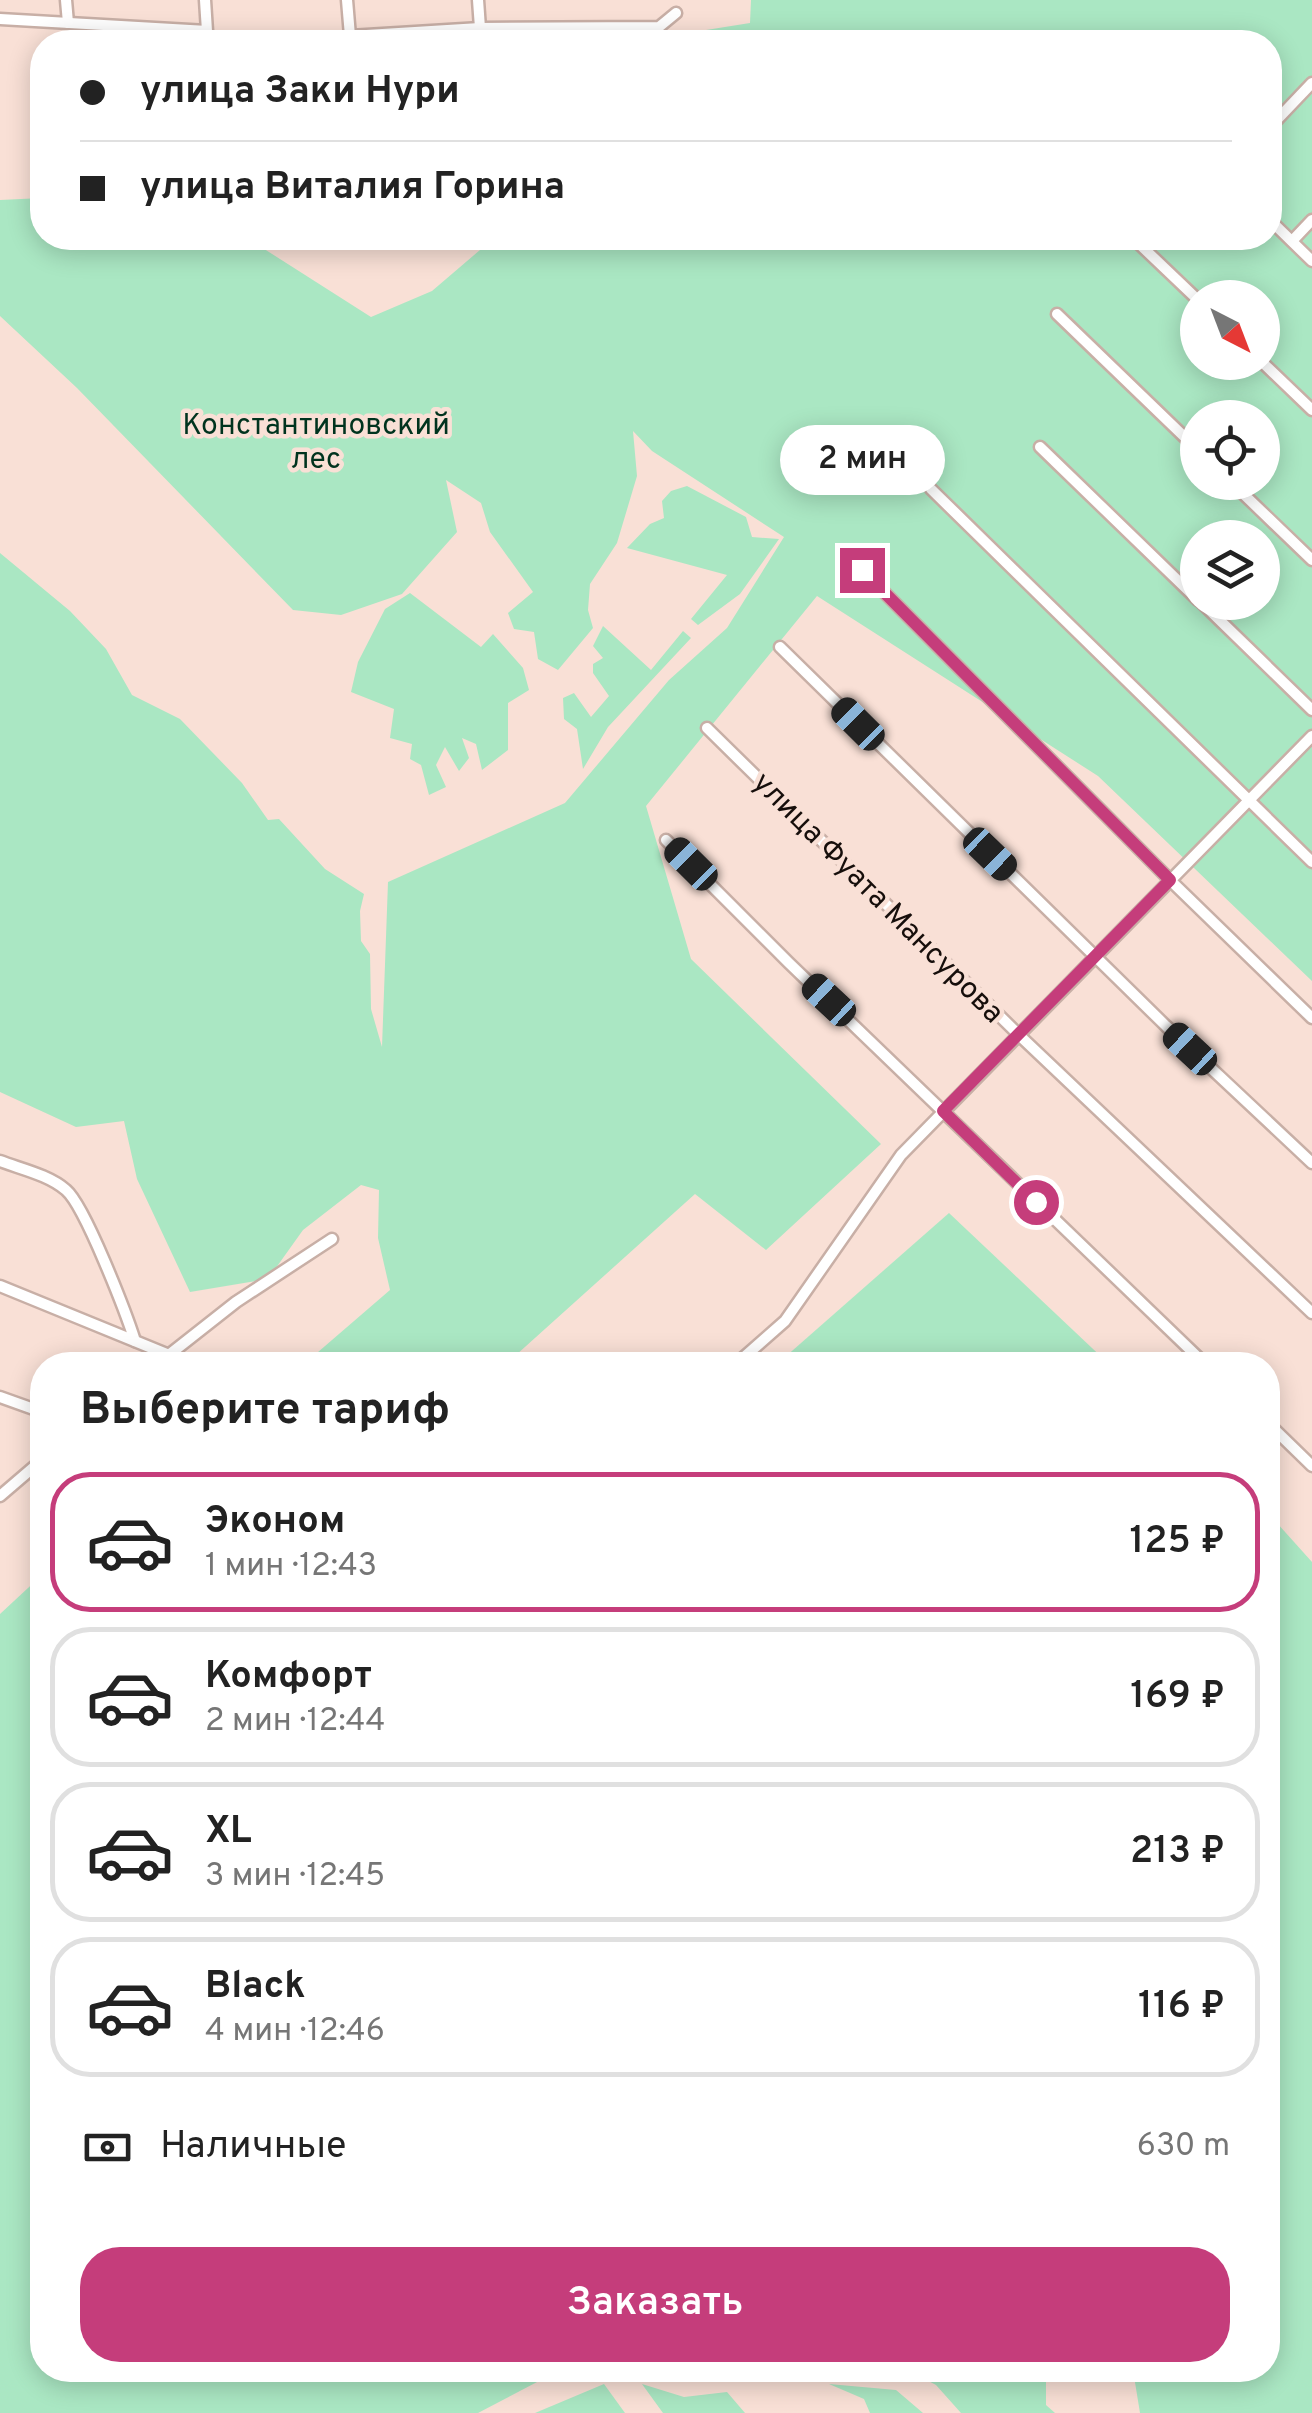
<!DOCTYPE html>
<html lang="ru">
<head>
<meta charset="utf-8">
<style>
  body { margin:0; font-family:Overpass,sans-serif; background:#f6f6f6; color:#222; height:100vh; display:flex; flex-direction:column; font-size:38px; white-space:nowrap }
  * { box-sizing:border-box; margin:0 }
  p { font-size:32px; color:#767676 }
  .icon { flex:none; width:55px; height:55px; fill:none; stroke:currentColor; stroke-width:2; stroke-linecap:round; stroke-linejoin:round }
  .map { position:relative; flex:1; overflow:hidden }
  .sheet { position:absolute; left:30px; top:1352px; width:1250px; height:1030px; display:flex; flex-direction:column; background:#fff; border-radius:40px; box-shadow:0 5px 25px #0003 }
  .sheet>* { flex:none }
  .top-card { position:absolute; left:30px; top:30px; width:1252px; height:220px; border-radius:40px; box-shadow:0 5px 25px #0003; display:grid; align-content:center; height:220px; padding:0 50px; background:#fff }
  .needle { width:65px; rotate:138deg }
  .controls { position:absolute; left:1180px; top:280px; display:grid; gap:20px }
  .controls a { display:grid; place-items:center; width:100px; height:100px; border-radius:50%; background:#fff; box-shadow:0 5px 25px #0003; font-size:50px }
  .end { position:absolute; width:45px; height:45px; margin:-22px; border:12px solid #c53d7b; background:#fff; box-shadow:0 0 0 5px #fff }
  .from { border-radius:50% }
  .bubble { position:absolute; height:70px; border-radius:35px; background:#fff; box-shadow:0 5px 25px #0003; font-size:32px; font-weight:600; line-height:70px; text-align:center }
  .car { position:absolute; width:30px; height:60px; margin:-30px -15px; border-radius:12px; box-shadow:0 0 8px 2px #0007; background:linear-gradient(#222 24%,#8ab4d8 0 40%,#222 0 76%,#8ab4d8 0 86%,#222 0) }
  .top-card b { display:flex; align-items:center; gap:35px; height:95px; font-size:38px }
  .top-card b+b { border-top:2px solid #e0e0e0 }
  .top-card i { width:25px; height:25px; background:#222 }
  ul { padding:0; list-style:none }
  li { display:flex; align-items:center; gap:30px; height:140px; margin:0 20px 15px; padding:0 30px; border:5px solid #e0e0e0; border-radius:40px }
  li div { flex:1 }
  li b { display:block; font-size:38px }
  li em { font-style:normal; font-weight:600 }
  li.active { border-color:#c53d7b }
  li>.icon { width:90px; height:90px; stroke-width:1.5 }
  h2 { padding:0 50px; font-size:45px; line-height:120px }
  .pay { display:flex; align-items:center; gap:25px; height:110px; padding:0 50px; font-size:38px }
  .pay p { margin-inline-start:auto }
  .button { display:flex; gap:20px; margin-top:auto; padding:20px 50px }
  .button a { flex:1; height:115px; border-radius:40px; background:#c53d7b; color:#fff; font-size:40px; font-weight:600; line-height:115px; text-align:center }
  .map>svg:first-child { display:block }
  .green { fill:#aae7c3; fill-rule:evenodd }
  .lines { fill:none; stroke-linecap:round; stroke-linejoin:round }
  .street-casing { stroke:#c8afa6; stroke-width:15 }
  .street { stroke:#fff; stroke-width:10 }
  .route { stroke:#c53d7b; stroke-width:12 }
  .labels { text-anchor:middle; stroke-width:9; stroke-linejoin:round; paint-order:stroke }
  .park-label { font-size:30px; fill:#00331e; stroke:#f9e0d6 }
  .street-label { font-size:30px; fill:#160e0b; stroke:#f9e0d6 }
</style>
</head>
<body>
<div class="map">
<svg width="1312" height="2413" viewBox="0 0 1312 2413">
  <rect width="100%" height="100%" fill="#f9e0d6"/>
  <g class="green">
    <path d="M 751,0 L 1312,0 L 1312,981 L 1098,776 L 817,596 L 646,806 L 691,959 L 881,1144 L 766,1250 L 695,1194 L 505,1365 L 303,1365 L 390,1290 L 378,1238 L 379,1190 L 361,1185 L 303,1230 L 268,1279 L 190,1292 L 137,1179 L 124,1121 L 76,1127 L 0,1092 L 0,553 L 70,611 L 106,649 L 132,695 L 180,719 L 242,783 L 268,820 L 279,819 L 325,869 L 364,894 L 360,911 L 361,941 L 370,954 L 371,1009 L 382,1047 L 388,882 L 565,803 L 669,680 L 727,628 L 784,537 L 652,451 L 633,431 L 637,476 L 617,543 L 590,584 L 588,610 L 593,628 L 558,670 L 538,659 L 534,632 L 514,629 L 508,613 L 533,592 L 490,532 L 481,503 L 446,480 L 457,532 L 402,594 L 341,615 L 293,610 L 77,388 L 0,316 L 0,200 L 42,198 L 42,238 L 247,238 L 371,317 L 432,291 L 494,238 L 1270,238 L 1270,42 L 676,42 L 681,34 L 750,23 ZM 1198,298 L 1262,298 L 1262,362 L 1198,362 ZM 1198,418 L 1262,418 L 1262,482 L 1198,482 ZM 1198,538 L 1262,538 L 1262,602 L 1198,602 Z"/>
    <path d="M 687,486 L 746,517 L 752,537 L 779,539 L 740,594 L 698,625 L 691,619 L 727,575 L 627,548 L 650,524 L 664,518 L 662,501 L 671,491 Z"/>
    <path d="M 410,593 L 481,647 L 493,634 L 523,668 L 529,690 L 508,703 L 508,750 L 482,770 L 476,744 L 462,738 L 469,758 L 459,771 L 445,747 L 436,765 L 446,787 L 429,795 L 421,765 L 410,759 L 412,744 L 390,738 L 394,709 L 351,692 L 358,662 L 385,609 Z"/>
    <path d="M 603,626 L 651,670 L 683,631 L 691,638 L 608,727 L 583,769 L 577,729 L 564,719 L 563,698 L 574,693 L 591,717 L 609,696 L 593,673 L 593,664 L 603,658 L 593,646 Z"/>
    <path d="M 949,1213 L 1110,1365 L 776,1365 Z"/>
    <path d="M 1268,1513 L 1312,1562 L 1312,2413 L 1140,2413 L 1133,2370 L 1268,2370 Z"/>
    <path d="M 42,1575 L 42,2370 L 560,2370 L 478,2413 L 0,2413 L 0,1614 Z"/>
    <path d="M 908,2370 L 1046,2370 L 1046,2405 L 1055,2413 L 961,2413 L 936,2385 Z"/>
    <path d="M 604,2384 L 625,2413 L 535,2413 Z"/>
    <path d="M 642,2384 L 684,2397 L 727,2392 L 745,2413 L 663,2413 Z"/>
    <path d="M 829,2384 L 896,2390 L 923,2413 L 870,2413 L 864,2399 Z"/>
  </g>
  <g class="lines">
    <g class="street-casing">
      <g id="street">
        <path d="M 66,0 L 68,23"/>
        <path d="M 347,0 L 350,36 L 480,28 L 659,27 L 676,13"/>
        <path d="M 478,0 L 480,28"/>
        <path d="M 0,19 L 207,31 L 205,0"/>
        <path d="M 1270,127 L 1312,83"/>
        <path d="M 1270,220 L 1312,261"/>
        <path d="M 1133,238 L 1198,300"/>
        <path d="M 1292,241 L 1312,220"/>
        <path d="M 1057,314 L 1198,450"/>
        <path d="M 1262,362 L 1312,410"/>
        <path d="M 1040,447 L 1198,600"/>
        <path d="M 1231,482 L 1312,560"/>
        <path d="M 931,489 L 1312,862"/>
        <path d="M 862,570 L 1170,880 L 1312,1018"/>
        <path d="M 1201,602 L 1312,710"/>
        <path d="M 780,647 L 1166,1026 L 1312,1163"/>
        <path d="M 707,728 L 1018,1034 L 1312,1313"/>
        <path d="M 666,840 L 789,963 L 1206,1365"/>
        <path d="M 0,1161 C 21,1169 49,1175 66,1190 C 85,1206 126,1313 135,1341"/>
        <path d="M 0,1286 L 169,1355"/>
        <path d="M 156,1365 L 236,1302 L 332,1239"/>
        <path d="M 735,1365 L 785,1321 L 901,1155 L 1312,736"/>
        <path d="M 0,1397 L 42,1412"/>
        <path d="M 1268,1423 L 1312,1466"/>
        <path d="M 0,1496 L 42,1460"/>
      </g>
    </g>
    <use href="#street" class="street"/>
  </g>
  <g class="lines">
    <path class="route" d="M 862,570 L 1170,880 L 943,1111 L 1036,1202"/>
  </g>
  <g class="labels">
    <g class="park-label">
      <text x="316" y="434">Константиновский<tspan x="316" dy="34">лес</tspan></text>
    </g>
    <g class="street-label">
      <text transform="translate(879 897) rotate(45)" y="10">улица Фуата Мансурова</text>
    </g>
  </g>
</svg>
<div class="controls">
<a><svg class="needle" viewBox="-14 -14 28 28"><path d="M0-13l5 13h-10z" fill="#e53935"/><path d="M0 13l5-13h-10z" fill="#767676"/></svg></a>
<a><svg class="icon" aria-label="locate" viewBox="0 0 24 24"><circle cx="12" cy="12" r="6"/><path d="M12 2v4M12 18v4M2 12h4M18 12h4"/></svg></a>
<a><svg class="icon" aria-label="layers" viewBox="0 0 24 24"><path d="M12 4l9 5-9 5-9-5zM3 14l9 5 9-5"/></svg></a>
</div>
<i class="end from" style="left:1036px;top:1202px"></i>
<i class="end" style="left:862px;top:570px"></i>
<div class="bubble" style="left:780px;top:425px;width:165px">2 мин</div>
<i class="car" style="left:858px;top:724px;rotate:315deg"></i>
<i class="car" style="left:990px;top:854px;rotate:134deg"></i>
<i class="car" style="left:691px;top:864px;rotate:315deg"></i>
<i class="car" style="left:829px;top:1000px;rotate:313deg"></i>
<i class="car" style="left:1190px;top:1049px;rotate:313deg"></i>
<div class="top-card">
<b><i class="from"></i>улица Заки Нури</b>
<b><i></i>улица Виталия Горина</b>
</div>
<section class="sheet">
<h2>Выберите тариф</h2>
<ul>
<li class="active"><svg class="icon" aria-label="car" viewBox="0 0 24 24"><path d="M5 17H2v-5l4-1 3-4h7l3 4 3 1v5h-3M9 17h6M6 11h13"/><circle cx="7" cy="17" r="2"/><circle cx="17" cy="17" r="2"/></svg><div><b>Эконом</b><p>1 мин · 12:43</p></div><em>125 ₽</em></li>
<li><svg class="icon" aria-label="car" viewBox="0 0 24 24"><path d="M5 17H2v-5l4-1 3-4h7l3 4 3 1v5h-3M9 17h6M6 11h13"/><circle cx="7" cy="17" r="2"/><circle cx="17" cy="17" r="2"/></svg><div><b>Комфорт</b><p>2 мин · 12:44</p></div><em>169 ₽</em></li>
<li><svg class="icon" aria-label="car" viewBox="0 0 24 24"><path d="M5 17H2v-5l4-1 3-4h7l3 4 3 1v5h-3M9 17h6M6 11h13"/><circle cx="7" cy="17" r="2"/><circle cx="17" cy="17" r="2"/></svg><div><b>XL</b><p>3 мин · 12:45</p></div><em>213 ₽</em></li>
<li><svg class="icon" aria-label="car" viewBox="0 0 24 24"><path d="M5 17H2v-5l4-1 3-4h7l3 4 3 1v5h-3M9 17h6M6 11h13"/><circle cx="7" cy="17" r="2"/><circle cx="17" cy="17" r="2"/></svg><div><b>Black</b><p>4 мин · 12:46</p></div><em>116 ₽</em></li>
</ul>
<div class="pay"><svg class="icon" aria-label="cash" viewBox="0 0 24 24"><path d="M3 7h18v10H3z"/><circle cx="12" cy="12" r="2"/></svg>Наличные<p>630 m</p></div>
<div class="button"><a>Заказать</a></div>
</section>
</div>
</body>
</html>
